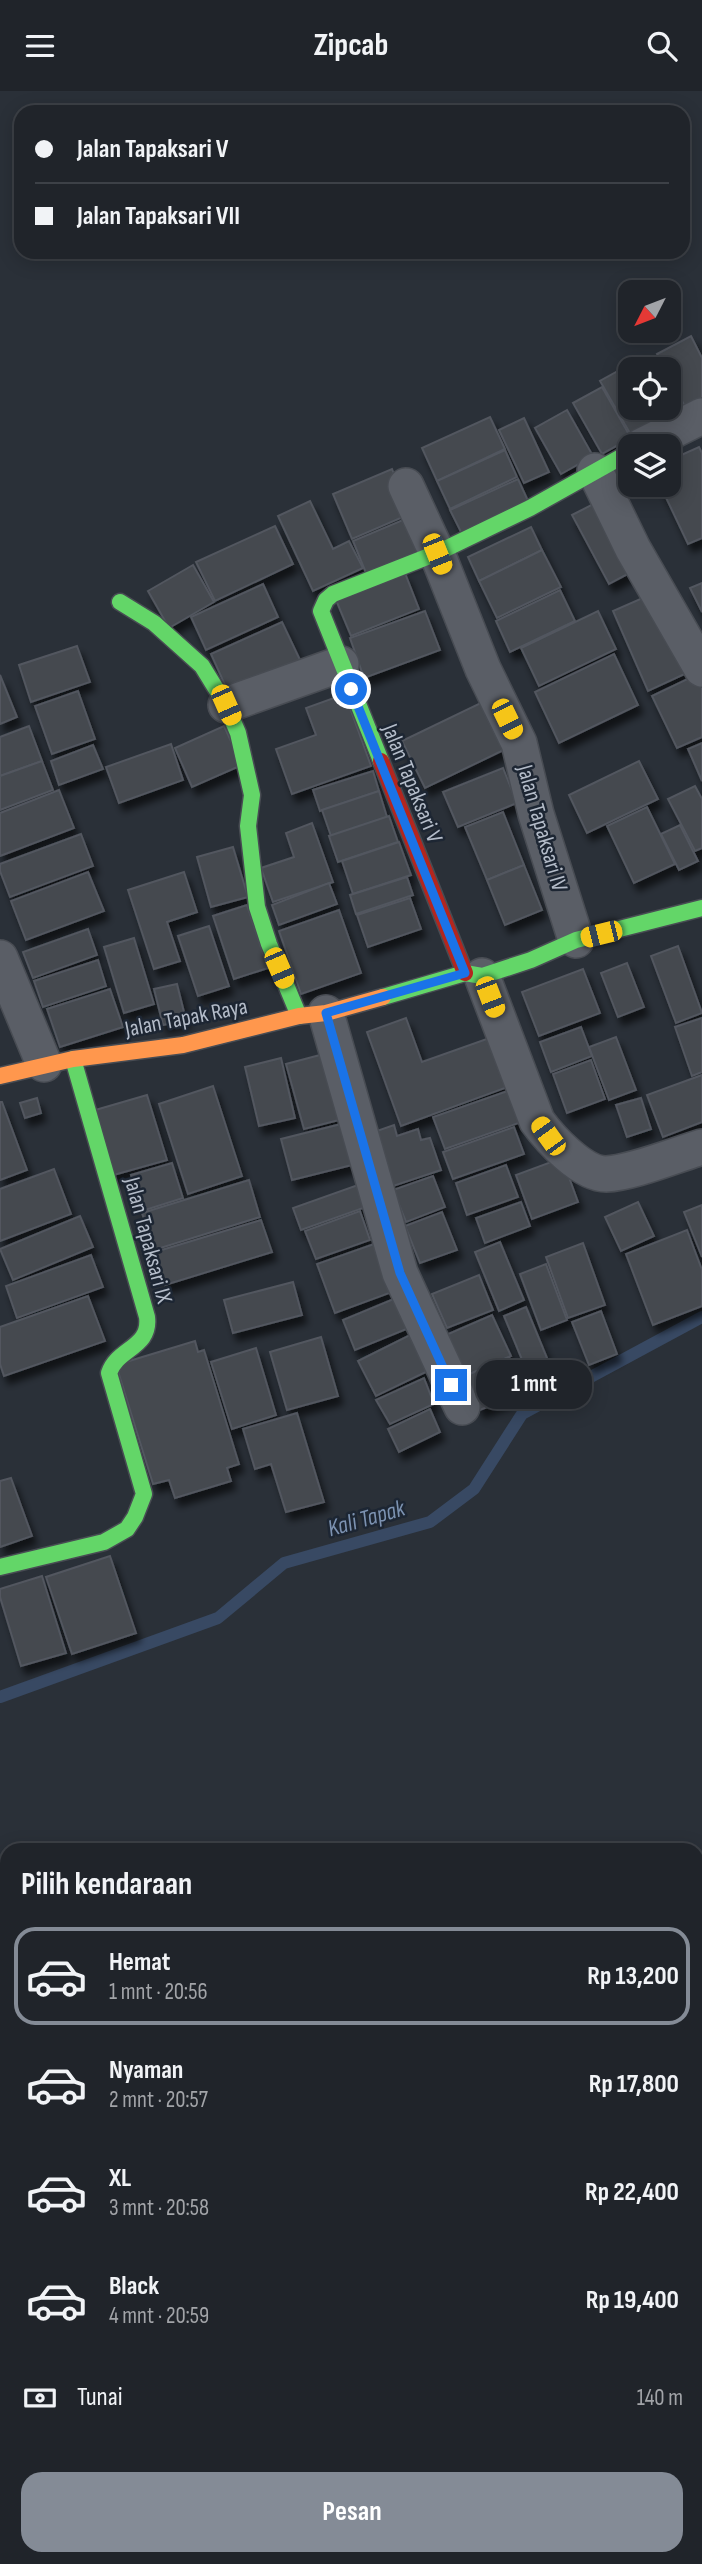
<!DOCTYPE html>
<html lang="id">
<head>
<meta charset="utf-8">
<style>
  body { margin:0; font-family:"Sofia Sans Condensed",sans-serif; background:#2d3036; color:#f1f3f6; height:100vh; display:flex; flex-direction:column; font-size:26px; white-space:nowrap }
  * { box-sizing:border-box; margin:0 }
  p { font-size:23px; color:#a2a4a8 }
  .icon { flex:none; width:38px; height:38px; fill:none; stroke:currentColor; stroke-width:2; stroke-linecap:round; stroke-linejoin:round }
  .map { position:relative; flex:1; overflow:hidden }
  .panel { position:absolute; left:0px; top:1752px; width:704px; height:723px; display:flex; flex-direction:column; background:#20242a; border-radius:21px 21px 0 0; box-shadow:0 4px 18px #0003,0 0 0 2px #3d4147 }
  .panel>* { flex:none }
  .hud { position:absolute; left:14px; top:14px; width:676px; height:154px; border-radius:21px; box-shadow:0 4px 18px #0003,0 0 0 2px #3d4147; display:grid; align-content:center; height:154px; padding:0 21px; background:#20242a }
  .needle { width:46px; rotate:228deg }
  .buttons { position:absolute; left:618px; top:189px; display:grid; gap:14px }
  .buttons a { display:grid; place-items:center; width:63px; height:63px; border-radius:14px; background:#20242a; box-shadow:0 4px 18px #0003,0 0 0 2px #3d4147; font-size:35px }
  .end { position:absolute; width:32px; height:32px; margin:-16px; border:9px solid #1a73e8; background:#fff; box-shadow:0 0 0 4px #fff }
  .from { border-radius:50% }
  .bubble { position:absolute; height:49px; border-radius:21px; background:#20242a; box-shadow:0 4px 18px #0003,0 0 0 2px #3d4147; font-size:23px; font-weight:700; line-height:49px; text-align:center }
  .car { position:absolute; width:21px; height:42px; margin:-21px -10px; border-radius:9px; box-shadow:0 0 5px 2px #0007; background:linear-gradient(#f5c518 24%,#345 0 40%,#f5c518 0 76%,#345 0 86%,#f5c518 0) }
  .hud b { display:flex; align-items:center; gap:24px; height:66px; font-size:26px }
  .hud b+b { border-top:2px solid #3d4147 }
  .hud i { width:18px; height:18px; background:#f1f3f6 }
  ul { padding:0; list-style:none }
  li { display:flex; align-items:center; gap:21px; height:98px; margin:0 14px 10px; padding:0 7px; border:4px solid transparent; border-radius:21px }
  li div { flex:1 }
  li b { display:block; font-size:26px }
  li em { font-style:normal; font-weight:700 }
  li.selected { border-color:#848b96 }
  li>.icon { width:63px; height:63px; stroke-width:1.5 }
  h2 { padding:0 21px; font-size:32px; line-height:84px }
  .pay { display:flex; align-items:center; gap:18px; height:77px; padding:0 21px; font-size:26px }
  .pay p { margin-inline-start:auto }
  .button { display:flex; gap:14px; margin-top:auto; padding:14px 21px }
  .button a { flex:1; height:80px; border-radius:21px; background:#848b96; color:#fff; font-size:28px; font-weight:700; line-height:80px; text-align:center }
  header { display:flex; justify-content:space-between; align-items:center; height:91px; padding:0 21px; background:#20242a; font-size:32px; font-weight:700 }
  .map>svg:first-child { display:block }
  .lines { fill:none; stroke-linecap:round; stroke-linejoin:round }
  .stream { stroke:#384963; stroke-width:12 }
  .building { fill:#444950; stroke:#52575f; stroke-width:2; filter:url(#shadow) }
  .street-casing { stroke:#484c53; stroke-width:38 }
  .fast-casing { stroke:#484c53; stroke-width:19 }
  .slow-casing { stroke:#484c53; stroke-width:19 }
  .jam-casing { stroke:#484c53; stroke-width:19 }
  .street { stroke:#5a5e66; stroke-width:35 }
  .fast { stroke:#63d668; stroke-width:16 }
  .slow { stroke:#ff974d; stroke-width:16 }
  .jam { stroke:#b3261e; stroke-width:16 }
  .route { stroke:#1a73e8; stroke-width:9 }
  .labels { text-anchor:middle; stroke-width:5; stroke-linejoin:round; paint-order:stroke }
  .street-label { font-size:23px; fill:#b4bcc9; stroke:#1d2633 }
  .water-label { font-size:24px; font-style:italic; fill:#7c92b1; stroke:#1d2633 }
</style>
</head>
<body>
<header><svg class="icon" aria-label="menu" viewBox="0 0 24 24"><path d="M4 6h16M4 12h16M4 18h16"/></svg>Zipcab<svg class="icon" aria-label="search" viewBox="0 0 24 24"><circle cx="10" cy="10" r="6"/><path d="M15 15l6 6"/></svg></header>
<div class="map">
<svg width="702" height="2473" viewBox="0 0 702 2473">
  <defs>
    <filter id="shadow"><feDropShadow dx="4.5" dy="8" stdDeviation="3.5" flood-color="#0009"/></filter>
  </defs>
  <rect width="100%" height="100%" fill="#2a3038"/>
  <g class="lines">
    <path class="stream" d="M 0,1606 L 218,1527 L 284,1472 L 430,1431 L 474,1398 L 522,1323 L 702,1226"/>
  </g>
  <g class="building">
    <path d="M 691,245 L 702,267 L 702,311 L 687,319 L 668,285 L 668,278 L 665,278 L 657,263 Z"/>
    <path d="M 636,270 L 641,278 L 630,278 L 630,317 L 662,317 L 667,325 L 631,344 L 600,290 Z"/>
    <path d="M 602,296 L 631,347 L 602,363 L 573,312 Z"/>
    <path d="M 567,319 L 593,365 L 561,383 L 535,337 Z"/>
    <path d="M 490,326 L 505,358 L 437,390 L 422,357 Z"/>
    <path d="M 524,327 L 549,381 L 524,392 L 499,339 Z"/>
    <path d="M 699,356 L 702,362 L 702,447 L 688,453 L 660,394 L 668,394 L 668,370 Z"/>
    <path d="M 505,359 L 517,386 L 450,418 L 437,390 Z"/>
    <path d="M 392,378 L 410,423 L 352,448 L 333,403 Z"/>
    <path d="M 518,388 L 529,412 L 462,443 L 450,419 Z"/>
    <path d="M 603,408 L 639,477 L 609,493 L 572,424 Z"/>
    <path d="M 310,410 L 333,458 L 349,450 L 363,477 L 313,500 L 278,425 Z"/>
    <path d="M 410,426 L 425,463 L 368,487 L 353,450 Z"/>
    <path d="M 275,435 L 293,473 L 215,510 L 196,471 Z"/>
    <path d="M 531,436 L 542,459 L 479,490 L 468,466 Z"/>
    <path d="M 542,459 L 561,496 L 497,527 L 479,490 Z"/>
    <path d="M 193,474 L 214,511 L 169,537 L 148,500 Z"/>
    <path d="M 405,482 L 419,518 L 351,545 L 336,509 Z"/>
    <path d="M 702,492 L 702,521 L 690,497 Z"/>
    <path d="M 263,493 L 278,526 L 206,559 L 191,526 Z"/>
    <path d="M 560,499 L 575,530 L 510,561 L 496,530 Z"/>
    <path d="M 654,502 L 689,581 L 648,600 L 613,520 Z"/>
    <path d="M 425,520 L 440,559 L 364,587 L 350,547 Z"/>
    <path d="M 598,520 L 616,558 L 539,595 L 521,557 Z"/>
    <path d="M 282,531 L 301,571 L 229,603 L 211,563 Z"/>
    <path d="M 77,555 L 90,591 L 31,611 L 19,574 Z"/>
    <path d="M 614,563 L 638,614 L 559,652 L 535,601 Z"/>
    <path d="M 700,582 L 702,587 L 702,646 L 677,657 L 652,605 Z"/>
    <path d="M 0,584 L 17,626 L 0,633 Z"/>
    <path d="M 78,600 L 95,648 L 52,663 L 35,615 Z"/>
    <path d="M 345,603 L 371,675 L 292,703 L 276,658 L 316,644 L 306,617 Z"/>
    <path d="M 489,608 L 512,655 L 425,697 L 402,650 Z"/>
    <path d="M 29,635 L 42,670 L 0,685 L 0,646 Z"/>
    <path d="M 224,635 L 242,674 L 192,696 L 175,657 Z"/>
    <path d="M 702,652 L 702,690 L 688,658 Z"/>
    <path d="M 171,653 L 183,689 L 119,712 L 106,676 Z"/>
    <path d="M 93,654 L 103,678 L 59,694 L 51,670 Z"/>
    <path d="M 42,670 L 53,699 L 0,719 L 0,685 Z"/>
    <path d="M 639,670 L 658,708 L 587,742 L 569,704 Z"/>
    <path d="M 503,677 L 517,712 L 458,736 L 443,701 Z"/>
    <path d="M 373,680 L 379,700 L 320,720 L 313,699 Z"/>
    <path d="M 695,695 L 702,708 L 702,757 L 695,760 L 668,708 Z"/>
    <path d="M 59,699 L 74,737 L 0,765 L 0,722 Z"/>
    <path d="M 379,700 L 387,726 L 331,745 L 322,719 Z"/>
    <path d="M 647,716 L 675,773 L 634,792 L 607,735 Z"/>
    <path d="M 503,721 L 524,774 L 487,789 L 465,736 Z"/>
    <path d="M 389,725 L 398,751 L 338,771 L 329,745 Z"/>
    <path d="M 312,732 L 333,791 L 273,811 L 261,777 L 294,766 L 286,742 Z"/>
    <path d="M 680,734 L 698,770 L 679,779 L 661,743 Z"/>
    <path d="M 81,743 L 93,775 L 10,806 L 0,780 L 0,773 Z"/>
    <path d="M 399,751 L 411,784 L 353,803 L 342,770 Z"/>
    <path d="M 233,756 L 248,806 L 211,816 L 197,766 Z"/>
    <path d="M 524,774 L 542,819 L 505,834 L 487,789 Z"/>
    <path d="M 88,781 L 104,820 L 26,849 L 11,810 Z"/>
    <path d="M 184,781 L 197,821 L 167,831 L 180,870 L 154,878 L 128,799 Z"/>
    <path d="M 407,786 L 413,804 L 356,823 L 350,804 Z"/>
    <path d="M 329,792 L 337,813 L 279,834 L 272,814 Z"/>
    <path d="M 410,807 L 421,838 L 368,856 L 357,824 Z"/>
    <path d="M 247,814 L 268,877 L 234,888 L 213,825 Z"/>
    <path d="M 339,819 L 361,882 L 301,903 L 279,840 Z"/>
    <path d="M 209,835 L 229,895 L 198,905 L 178,845 Z"/>
    <path d="M 88,838 L 97,864 L 33,887 L 23,861 Z"/>
    <path d="M 134,847 L 154,913 L 124,922 L 104,856 Z"/>
    <path d="M 678,855 L 702,922 L 676,932 L 651,865 Z"/>
    <path d="M 98,869 L 106,895 L 43,916 L 34,890 Z"/>
    <path d="M 627,872 L 644,916 L 618,926 L 601,882 Z"/>
    <path d="M 583,878 L 600,922 L 539,945 L 522,901 Z"/>
    <path d="M 177,893 L 186,929 L 163,934 L 154,898 Z"/>
    <path d="M 110,898 L 123,936 L 60,956 L 47,918 Z"/>
    <path d="M 406,927 L 422,971 L 498,944 L 516,993 L 401,1035 L 367,941 Z"/>
    <path d="M 702,927 L 702,981 L 692,985 L 675,936 Z"/>
    <path d="M 581,936 L 592,965 L 551,981 L 540,951 Z"/>
    <path d="M 616,946 L 636,999 L 609,1009 L 589,956 Z"/>
    <path d="M 320,964 L 339,1029 L 304,1038 L 286,973 Z"/>
    <path d="M 281,967 L 295,1027 L 259,1035 L 245,976 Z"/>
    <path d="M 591,969 L 605,1008 L 567,1022 L 553,983 Z"/>
    <path d="M 702,984 L 702,1031 L 663,1046 L 647,1004 Z"/>
    <path d="M 213,995 L 242,1085 L 188,1103 L 159,1013 Z"/>
    <path d="M 519,996 L 530,1028 L 445,1058 L 433,1026 Z"/>
    <path d="M 147,1004 L 167,1069 L 110,1085 L 92,1020 Z"/>
    <path d="M 37,1007 L 41,1022 L 25,1027 L 20,1012 Z"/>
    <path d="M 641,1007 L 651,1038 L 627,1046 L 616,1014 Z"/>
    <path d="M 0,1011 L 2,1011 L 27,1079 L 0,1089 Z"/>
    <path d="M 341,1033 L 352,1074 L 292,1089 L 281,1048 Z"/>
    <path d="M 394,1034 L 397,1045 L 418,1038 L 421,1049 L 430,1047 L 441,1079 L 390,1096 L 371,1042 Z"/>
    <path d="M 514,1036 L 524,1063 L 453,1088 L 443,1061 Z"/>
    <path d="M 562,1067 L 578,1111 L 532,1128 L 516,1084 Z"/>
    <path d="M 172,1072 L 183,1107 L 142,1120 L 131,1084 Z"/>
    <path d="M 506,1074 L 518,1106 L 467,1124 L 456,1092 Z"/>
    <path d="M 54,1078 L 71,1123 L 0,1150 L 0,1098 Z"/>
    <path d="M 433,1085 L 445,1116 L 406,1131 L 393,1099 Z"/>
    <path d="M 249,1089 L 260,1126 L 154,1159 L 142,1122 Z"/>
    <path d="M 358,1094 L 366,1116 L 301,1139 L 293,1117 Z"/>
    <path d="M 521,1111 L 530,1135 L 485,1152 L 476,1127 Z"/>
    <path d="M 638,1111 L 654,1145 L 621,1160 L 605,1126 Z"/>
    <path d="M 702,1114 L 702,1166 L 684,1121 Z"/>
    <path d="M 360,1120 L 370,1149 L 316,1168 L 305,1140 Z"/>
    <path d="M 442,1121 L 457,1159 L 420,1172 L 405,1135 Z"/>
    <path d="M 80,1125 L 93,1156 L 13,1189 L 0,1158 Z"/>
    <path d="M 261,1129 L 272,1161 L 165,1194 L 155,1161 Z"/>
    <path d="M 687,1139 L 702,1179 L 702,1215 L 653,1234 L 626,1163 Z"/>
    <path d="M 500,1151 L 524,1209 L 499,1220 L 475,1161 Z"/>
    <path d="M 583,1152 L 605,1214 L 568,1227 L 546,1166 Z"/>
    <path d="M 374,1153 L 392,1201 L 335,1222 L 317,1173 Z"/>
    <path d="M 91,1164 L 103,1196 L 17,1227 L 6,1195 Z"/>
    <path d="M 546,1173 L 567,1229 L 541,1239 L 520,1183 Z"/>
    <path d="M 479,1184 L 493,1219 L 447,1237 L 432,1203 Z"/>
    <path d="M 293,1191 L 302,1224 L 233,1242 L 224,1209 Z"/>
    <path d="M 88,1205 L 105,1250 L 4,1285 L 0,1273 L 0,1236 Z"/>
    <path d="M 396,1207 L 409,1237 L 355,1259 L 343,1229 Z"/>
    <path d="M 526,1216 L 554,1284 L 532,1293 L 504,1225 Z"/>
    <path d="M 601,1220 L 617,1263 L 589,1274 L 572,1231 Z"/>
    <path d="M 492,1224 L 511,1265 L 465,1285 L 446,1244 Z"/>
    <path d="M 412,1243 L 430,1279 L 376,1305 L 358,1270 Z"/>
    <path d="M 321,1246 L 338,1305 L 287,1319 L 270,1261 Z"/>
    <path d="M 195,1250 L 198,1261 L 204,1259 L 239,1373 L 227,1377 L 231,1390 L 175,1407 L 169,1389 L 153,1393 L 116,1274 Z"/>
    <path d="M 256,1257 L 276,1324 L 232,1338 L 211,1271 Z"/>
    <path d="M 509,1266 L 524,1301 L 480,1319 L 465,1285 Z"/>
    <path d="M 424,1287 L 434,1313 L 390,1333 L 376,1309 Z"/>
    <path d="M 430,1318 L 440,1341 L 399,1361 L 388,1338 Z"/>
    <path d="M 297,1322 L 324,1411 L 286,1421 L 271,1373 L 255,1378 L 243,1338 Z"/>
    <path d="M 11,1387 L 32,1445 L 0,1456 L 0,1390 Z"/>
    <path d="M 110,1465 L 136,1542 L 72,1563 L 46,1486 Z"/>
    <path d="M 42,1485 L 66,1562 L 21,1575 L 0,1506 L 0,1498 Z"/>
  </g>
  <g class="lines">
    <g class="street-casing">
      <g id="street">
        <path d="M 642,355 L 702,325"/>
        <path d="M 595,380 L 633,458 L 702,578"/>
        <path d="M 406,395 L 437,462 L 483,578 L 519,652 L 536,723 L 576,849"/>
        <path d="M 226,614 L 341,573"/>
        <path d="M 0,867 L 44,973"/>
        <path d="M 482,885 L 537,1030 C 550,1048 582,1083 606,1083 C 632,1082 675,1064 702,1056"/>
        <path d="M 326,922 L 400,1182 L 462,1316"/>
      </g>
    </g>
    <g class="fast-casing">
      <g id="fast">
        <path d="M 120,511 L 154,532 L 202,575 L 226,614 L 238,642 L 252,704 L 248,735 L 257,816 L 269,853 L 299,925"/>
        <path d="M 381,670 L 321,520 L 326,509 L 333,503 L 437,462 L 530,417 L 630,361"/>
        <path d="M 383,906 L 465,882 L 482,885 L 531,869 L 576,849 L 702,817"/>
        <path d="M 0,1476 L 104,1451 L 127,1438 L 135,1426 L 144,1403 L 109,1282 C 117,1257 151,1257 147,1226 L 73,968"/>
      </g>
    </g>
    <g class="slow-casing">
      <path id="slow" d="M 0,985 L 73,968 L 183,954 L 299,925 L 326,922 L 383,906"/>
    </g>
    <g class="jam-casing">
      <path id="jam" d="M 381,670 L 465,882"/>
    </g>
    <use href="#street" class="street"/>
    <use href="#fast" class="fast"/>
    <use href="#slow" class="slow"/>
    <use href="#jam" class="jam"/>
  </g>
  <g class="lines">
    <path class="route" d="M 351,598 L 465,882 L 326,922 L 400,1182 L 451,1294"/>
  </g>
  <g class="labels">
    <g class="street-label">
      <text transform="translate(413 692) rotate(68)" y="8">Jalan Tapaksari V</text>
      <text transform="translate(543 737) rotate(74)" y="8">Jalan Tapaksari IV</text>
      <text transform="translate(186 926) rotate(-11)" y="8">Jalan Tapak Raya</text>
      <text transform="translate(149 1149) rotate(75)" y="8">Jalan Tapaksari IX</text>
    </g>
    <g class="water-label">
      <text transform="translate(366 1427) rotate(-16)" y="8">Kali Tapak</text>
    </g>
  </g>
</svg>
<div class="buttons">
<a><svg class="needle" viewBox="-14 -14 28 28"><path d="M0-13l5 13h-10z" fill="#e53935"/><path d="M0 13l5-13h-10z" fill="#a2a4a8"/></svg></a>
<a><svg class="icon" aria-label="locate" viewBox="0 0 24 24"><circle cx="12" cy="12" r="6"/><path d="M12 2v4M12 18v4M2 12h4M18 12h4"/></svg></a>
<a><svg class="icon" aria-label="layers" viewBox="0 0 24 24"><path d="M12 4l9 5-9 5-9-5zM3 14l9 5 9-5"/></svg></a>
</div>
<i class="end from" style="left:351px;top:598px"></i>
<i class="end" style="left:451px;top:1294px"></i>
<div class="bubble" style="left:476px;top:1269px;width:116px">1 mnt</div>
<i class="car" style="left:437px;top:463px;rotate:158deg"></i>
<i class="car" style="left:226px;top:614px;rotate:156deg"></i>
<i class="car" style="left:507px;top:628px;rotate:154deg"></i>
<i class="car" style="left:601px;top:843px;rotate:256deg"></i>
<i class="car" style="left:279px;top:877px;rotate:157deg"></i>
<i class="car" style="left:490px;top:906px;rotate:159deg"></i>
<i class="car" style="left:548px;top:1045px;rotate:324deg"></i>
<div class="hud">
<b><i class="from"></i>Jalan Tapaksari V</b>
<b><i></i>Jalan Tapaksari VII</b>
</div>
<section class="panel">
<h2>Pilih kendaraan</h2>
<ul>
<li class="selected"><svg class="icon" aria-label="car" viewBox="0 0 24 24"><path d="M5 17H2v-5l4-1 3-4h7l3 4 3 1v5h-3M9 17h6M6 11h13"/><circle cx="7" cy="17" r="2"/><circle cx="17" cy="17" r="2"/></svg><div><b>Hemat</b><p>1 mnt · 20:56</p></div><em>Rp 13,200</em></li>
<li><svg class="icon" aria-label="car" viewBox="0 0 24 24"><path d="M5 17H2v-5l4-1 3-4h7l3 4 3 1v5h-3M9 17h6M6 11h13"/><circle cx="7" cy="17" r="2"/><circle cx="17" cy="17" r="2"/></svg><div><b>Nyaman</b><p>2 mnt · 20:57</p></div><em>Rp 17,800</em></li>
<li><svg class="icon" aria-label="car" viewBox="0 0 24 24"><path d="M5 17H2v-5l4-1 3-4h7l3 4 3 1v5h-3M9 17h6M6 11h13"/><circle cx="7" cy="17" r="2"/><circle cx="17" cy="17" r="2"/></svg><div><b>XL</b><p>3 mnt · 20:58</p></div><em>Rp 22,400</em></li>
<li><svg class="icon" aria-label="car" viewBox="0 0 24 24"><path d="M5 17H2v-5l4-1 3-4h7l3 4 3 1v5h-3M9 17h6M6 11h13"/><circle cx="7" cy="17" r="2"/><circle cx="17" cy="17" r="2"/></svg><div><b>Black</b><p>4 mnt · 20:59</p></div><em>Rp 19,400</em></li>
</ul>
<div class="pay"><svg class="icon" aria-label="cash" viewBox="0 0 24 24"><path d="M3 7h18v10H3z"/><circle cx="12" cy="12" r="2"/></svg>Tunai<p>140 m</p></div>
<div class="button"><a>Pesan</a></div>
</section>
</div>
</body>
</html>
